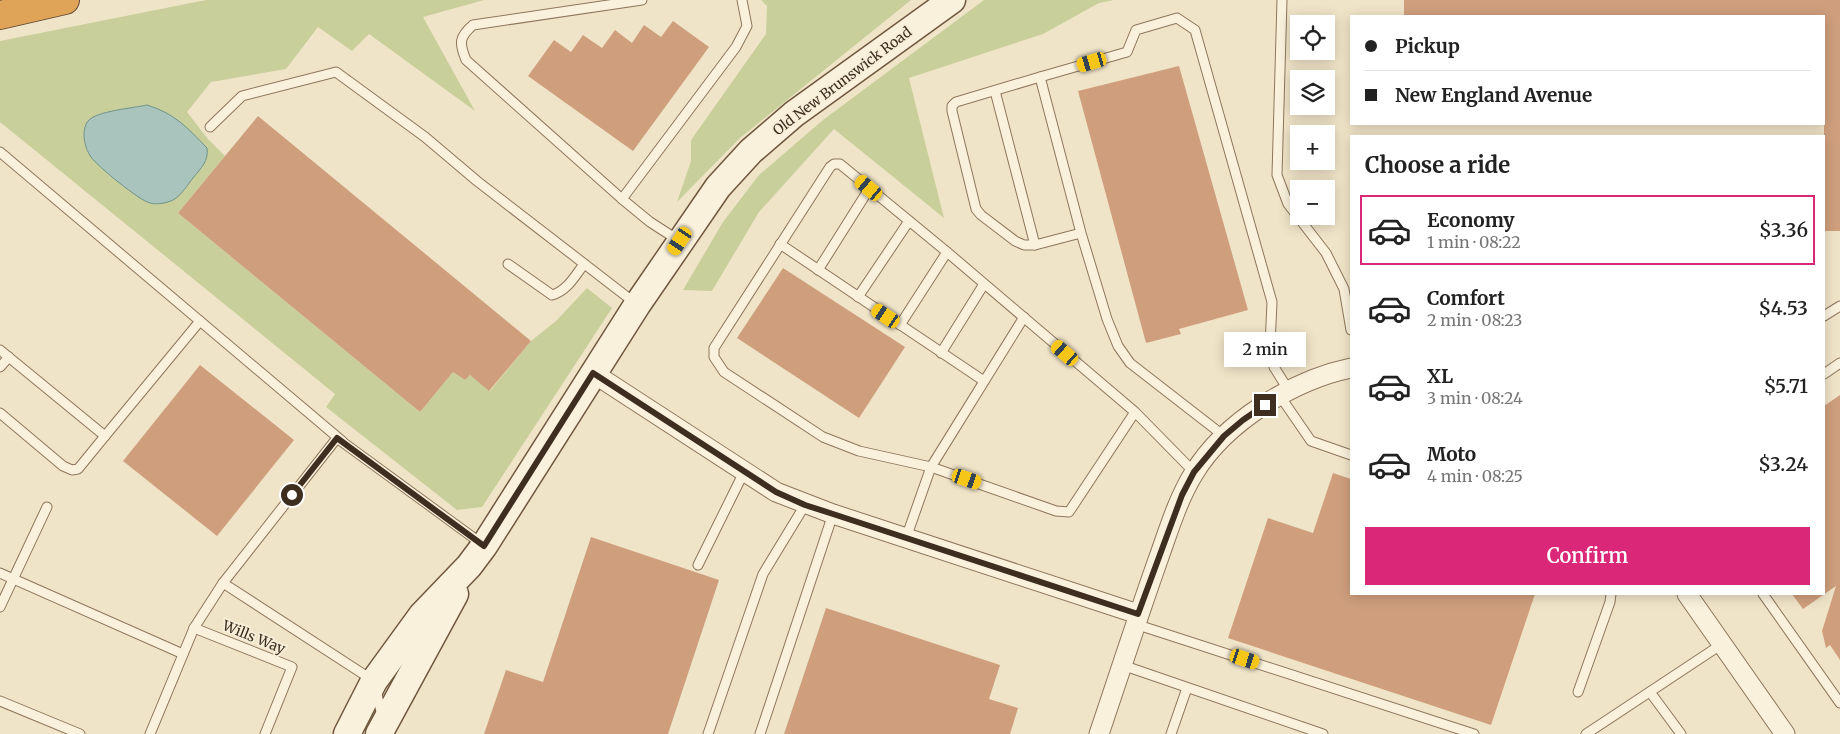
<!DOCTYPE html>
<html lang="en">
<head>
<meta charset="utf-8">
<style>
  body { margin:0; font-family:Merriweather,serif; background:#f6f6f6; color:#222; height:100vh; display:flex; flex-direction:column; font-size:19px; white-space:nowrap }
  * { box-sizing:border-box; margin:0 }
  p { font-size:16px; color:#767676 }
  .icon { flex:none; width:28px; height:28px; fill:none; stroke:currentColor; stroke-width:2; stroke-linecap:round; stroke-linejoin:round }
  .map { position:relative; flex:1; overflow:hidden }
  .drawer { position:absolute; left:1350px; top:135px; width:475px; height:460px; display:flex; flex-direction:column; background:#fff; border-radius:0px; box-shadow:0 2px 12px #0003 }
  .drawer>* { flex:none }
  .hud { position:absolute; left:1350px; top:15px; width:475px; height:110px; border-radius:0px; box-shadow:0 2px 12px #0003; display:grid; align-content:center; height:110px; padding:0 15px; background:#fff }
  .tools { position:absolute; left:1290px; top:15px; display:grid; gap:10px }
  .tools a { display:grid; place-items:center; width:45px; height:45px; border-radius:0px; background:#fff; box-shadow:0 2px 12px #0003; font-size:25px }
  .end { position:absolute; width:22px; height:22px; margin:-11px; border:6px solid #3d2e20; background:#fff; box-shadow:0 0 0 2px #fff }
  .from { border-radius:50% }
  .bubble { position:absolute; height:35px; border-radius:0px; background:#fff; box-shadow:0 2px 12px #0003; font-size:16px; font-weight:600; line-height:35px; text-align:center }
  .car { position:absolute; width:15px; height:30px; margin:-15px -8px; border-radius:6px; box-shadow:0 0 4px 1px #0007; background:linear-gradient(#f5c518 24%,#345 0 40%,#f5c518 0 76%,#345 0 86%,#f5c518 0) }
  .hud b { display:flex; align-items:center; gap:18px; height:48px; font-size:19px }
  .hud b+b { border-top:1px solid #e0e0e0 }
  .hud i { width:12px; height:12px; background:#222 }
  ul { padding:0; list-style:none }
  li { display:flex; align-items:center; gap:15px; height:70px; margin:0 10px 8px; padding:0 5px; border:2px solid transparent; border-radius:0px }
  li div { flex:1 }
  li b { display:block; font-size:19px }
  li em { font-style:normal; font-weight:600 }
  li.active { border-color:#db2777 }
  li>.icon { width:45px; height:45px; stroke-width:1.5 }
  h2 { padding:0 15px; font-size:22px; line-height:60px }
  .primary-button { display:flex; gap:10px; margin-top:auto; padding:10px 15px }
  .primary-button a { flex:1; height:58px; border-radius:0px; background:#db2777; color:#fff; font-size:20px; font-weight:600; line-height:58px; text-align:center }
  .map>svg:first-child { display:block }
  .green { fill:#c9cf9b }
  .water { fill:#a9c4bc; stroke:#6f938a }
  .building { fill:#cf9f7d }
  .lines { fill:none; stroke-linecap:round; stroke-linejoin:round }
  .service-casing { stroke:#8d765c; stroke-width:11 }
  .minor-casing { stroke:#8d765c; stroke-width:21 }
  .secondary-casing { stroke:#6f573f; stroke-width:29 }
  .motorway-casing { stroke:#5b4430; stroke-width:30 }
  .service { stroke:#faf1dc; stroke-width:9 }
  .minor { stroke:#faf1dc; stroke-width:19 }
  .secondary { stroke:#faf1dc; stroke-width:26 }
  .motorway { stroke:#e0a458; stroke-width:28 }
  .route { stroke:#3d2e20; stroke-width:6 }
  .labels { text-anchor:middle; stroke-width:4; stroke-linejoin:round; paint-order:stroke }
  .street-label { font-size:14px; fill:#3d2e20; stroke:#f7eed8 }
</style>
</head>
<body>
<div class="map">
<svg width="1840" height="734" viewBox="0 0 1840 734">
  <rect width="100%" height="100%" fill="#f0e4c8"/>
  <g class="green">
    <path d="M 206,0 L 484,0 L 423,17 L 475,111 L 369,34 L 352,51 L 318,27 L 286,69 L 211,82 L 187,112 L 208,139 L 225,156 L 178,213 L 420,412 L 453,372 L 465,380 L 470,375 L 490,391 L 531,341 L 556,321 L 587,288 L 612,308 L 482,507 L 457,510 L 326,407 L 335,394 L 0,122 L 0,41 Z"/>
    <path d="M 761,0 L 911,0 L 740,138 L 677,202 L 691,161 L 691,140 L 766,34 L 767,6 Z"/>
    <path d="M 984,0 L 1114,0 L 1099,3 L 1043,34 L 909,78 L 944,218 L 834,129 L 759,212 L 712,291 L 683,290 L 723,222 L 759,175 L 823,120 Z"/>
  </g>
  <path class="water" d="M 147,105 C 174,113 188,128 207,148 C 209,161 201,168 193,178 C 188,184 181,196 173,200 C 167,203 157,205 150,203 C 140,201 97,166 91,157 C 84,147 81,130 88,121 C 96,111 134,108 147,105 Z"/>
  <g class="building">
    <path d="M 1404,0 L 1840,0 L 1840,231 L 1824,231 L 1824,16 L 1404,16 Z"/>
    <path d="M 673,21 L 709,47 L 633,151 L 528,76 L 554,40 L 571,52 L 583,35 L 602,48 L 615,30 L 632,43 L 644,25 L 661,37 Z"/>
    <path d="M 1179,66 L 1248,310 L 1179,329 L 1181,334 L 1146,343 L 1078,91 Z"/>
    <path d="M 258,116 L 531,341 L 489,391 L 470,375 L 465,380 L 453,372 L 420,412 L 178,213 Z"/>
    <path d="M 783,268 L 905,347 L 859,418 L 737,338 Z"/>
    <path d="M 200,365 L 294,440 L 217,536 L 123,461 Z"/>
    <path d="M 1840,395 L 1840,660 L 1830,645 L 1826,648 L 1822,631 L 1836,586 L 1803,609 L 1792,594 L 1824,594 L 1824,406 Z"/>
    <path d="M 1333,473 L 1351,479 L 1351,594 L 1535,594 L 1491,725 L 1228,638 L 1268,518 L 1313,533 Z"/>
    <path d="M 591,537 L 719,580 L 668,734 L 484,734 L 506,670 L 543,682 Z"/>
    <path d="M 826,608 L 1000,665 L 989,699 L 1018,708 L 1010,734 L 784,734 Z"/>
  </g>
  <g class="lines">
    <g class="service-casing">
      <g id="service">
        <path d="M 642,0 L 473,25 C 459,37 459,43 466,60 L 622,199 L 650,222 L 678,240"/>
        <path d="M 1282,0 L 1277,175 L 1288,204 L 1326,253 L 1344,289 L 1351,330"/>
        <path d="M 1040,77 L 1127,52 L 1136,30 L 1177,18 L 1195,30 L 1272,302 L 1270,346 L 1274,367 L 1289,391"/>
        <path d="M 995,91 L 1035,245"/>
        <path d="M 210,127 L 242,96 L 336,72 L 425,137 L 477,181 L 635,303"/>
        <path d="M 0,152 L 342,441"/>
        <path d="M 622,199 L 736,47 L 747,26 L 742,0"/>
        <path d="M 1081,233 L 1035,245 L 1024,245 L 1015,241 L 981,215 L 976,209 L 952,111 L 952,106 L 956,102 L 1040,77 L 1081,233 L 1107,319 L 1118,346 L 1130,363 L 1224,436"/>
        <path d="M 780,244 L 984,381"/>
        <path d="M 508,264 L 552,295 C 567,291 575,276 584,264"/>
        <path d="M 818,270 L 869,189"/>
        <path d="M 858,297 L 909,221"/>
        <path d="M 1824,316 L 1840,306"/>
        <path d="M 900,325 L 947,252"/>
        <path d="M 0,350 L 105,436 L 200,321"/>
        <path d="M 941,353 L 984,284"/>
        <path d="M 0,367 L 9,357"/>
        <path d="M 1824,374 L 1840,363"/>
        <path d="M 1280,396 L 1311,441 L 1351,455"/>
        <path d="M 1135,412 L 1069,512 L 1056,511 L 931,467 L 859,451 L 823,437 L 724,372 L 714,357 L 714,348 L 830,167 L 834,164 L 840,164 L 947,252 L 1135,412 L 1194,472"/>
        <path d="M 0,413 L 63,466 L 72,470 L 78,469 L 105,436"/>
        <path d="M 906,538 L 931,467 L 1024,317"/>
        <path d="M 698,565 L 744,472"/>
        <path d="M 0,573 L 183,654"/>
        <path d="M 1763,594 L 1840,703"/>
        <path d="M 0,607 L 47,507"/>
        <path d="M 1135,624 L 1474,734"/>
        <path d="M 194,628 L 292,667 L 265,734"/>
        <path d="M 1122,665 L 1323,734"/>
        <path d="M 1578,692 L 1610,602 L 1611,594"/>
        <path d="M 1650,692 L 1681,734"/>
        <path d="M 0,701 L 80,734"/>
        <path d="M 382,716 L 374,681 L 223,583 L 337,438 L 482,544"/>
        <path d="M 150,734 L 194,628 L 223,583"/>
        <path d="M 708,734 L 763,574 L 805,505"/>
        <path d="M 760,734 L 833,514"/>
        <path d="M 1171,734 L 1187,688"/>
        <path d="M 1586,734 L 1722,644"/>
      </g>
    </g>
    <g class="minor-casing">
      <g id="minor">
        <path d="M 593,373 L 776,492 L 833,514 L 1138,614"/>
        <path d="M 1687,594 L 1785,734"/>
        <path d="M 1099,734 C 1119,675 1138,616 1159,557 C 1169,529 1178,499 1194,473 C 1225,422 1293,380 1351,368"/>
      </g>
    </g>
    <g class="secondary-casing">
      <g id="secondary">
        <path d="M 347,734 L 374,681 L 422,615 L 469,566 L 484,546 L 637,305 L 718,187 L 751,151 L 794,114 L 952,0"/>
        <path d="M 379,734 L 455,594"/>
      </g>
    </g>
    <g class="motorway-casing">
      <path id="motorway" d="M 0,15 L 65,0"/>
    </g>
    <use href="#service" class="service"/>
    <use href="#minor" class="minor"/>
    <use href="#secondary" class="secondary"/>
    <use href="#motorway" class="motorway"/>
  </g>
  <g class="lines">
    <path class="route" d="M 292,495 L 337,438 L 484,546 L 593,373 L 776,492 L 805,505 L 833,514 L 1138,614 L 1182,495 L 1194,472 L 1224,436 L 1243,420 L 1265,405"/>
  </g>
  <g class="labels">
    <g class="street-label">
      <text transform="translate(842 81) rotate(-37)" y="5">Old New Brunswick Road</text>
      <text transform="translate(254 637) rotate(22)" y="5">Wills Way</text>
    </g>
  </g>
</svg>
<div class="tools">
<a><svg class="icon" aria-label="locate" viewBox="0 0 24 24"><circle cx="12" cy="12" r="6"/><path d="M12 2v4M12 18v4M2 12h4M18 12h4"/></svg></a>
<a><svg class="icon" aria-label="layers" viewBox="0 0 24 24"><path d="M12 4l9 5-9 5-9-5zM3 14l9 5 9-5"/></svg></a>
<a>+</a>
<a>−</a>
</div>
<i class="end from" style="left:292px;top:495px"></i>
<i class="end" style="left:1265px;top:405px"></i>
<div class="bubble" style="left:1224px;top:332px;width:82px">2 min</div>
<i class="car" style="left:1092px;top:62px;rotate:254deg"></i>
<i class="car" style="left:869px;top:188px;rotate:310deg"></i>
<i class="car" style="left:680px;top:241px;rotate:214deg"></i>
<i class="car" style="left:886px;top:316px;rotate:304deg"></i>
<i class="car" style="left:1065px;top:353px;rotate:311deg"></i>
<i class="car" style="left:967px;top:479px;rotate:109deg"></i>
<i class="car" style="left:1245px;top:659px;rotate:108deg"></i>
<div class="hud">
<b><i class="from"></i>Pickup</b>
<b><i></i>New England Avenue</b>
</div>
<section class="drawer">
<h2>Choose a ride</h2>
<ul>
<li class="active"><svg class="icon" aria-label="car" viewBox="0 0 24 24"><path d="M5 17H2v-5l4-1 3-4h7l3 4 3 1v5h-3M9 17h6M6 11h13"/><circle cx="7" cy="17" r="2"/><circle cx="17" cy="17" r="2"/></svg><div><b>Economy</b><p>1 min · 08:22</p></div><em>$3.36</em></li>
<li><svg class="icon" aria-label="car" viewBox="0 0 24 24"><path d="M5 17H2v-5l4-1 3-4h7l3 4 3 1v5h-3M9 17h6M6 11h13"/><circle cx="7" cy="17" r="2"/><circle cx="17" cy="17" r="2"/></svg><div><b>Comfort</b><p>2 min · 08:23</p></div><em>$4.53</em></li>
<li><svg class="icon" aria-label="car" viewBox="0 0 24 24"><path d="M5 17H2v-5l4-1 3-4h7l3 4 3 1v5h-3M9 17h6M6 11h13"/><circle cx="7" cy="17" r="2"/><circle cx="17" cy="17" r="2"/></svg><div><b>XL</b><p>3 min · 08:24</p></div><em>$5.71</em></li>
<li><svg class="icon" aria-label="car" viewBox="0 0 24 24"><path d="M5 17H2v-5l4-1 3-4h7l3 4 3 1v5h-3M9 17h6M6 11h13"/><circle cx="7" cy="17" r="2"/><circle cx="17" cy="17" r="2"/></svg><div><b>Moto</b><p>4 min · 08:25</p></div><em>$3.24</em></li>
</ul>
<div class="primary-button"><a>Confirm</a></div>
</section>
</div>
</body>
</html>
